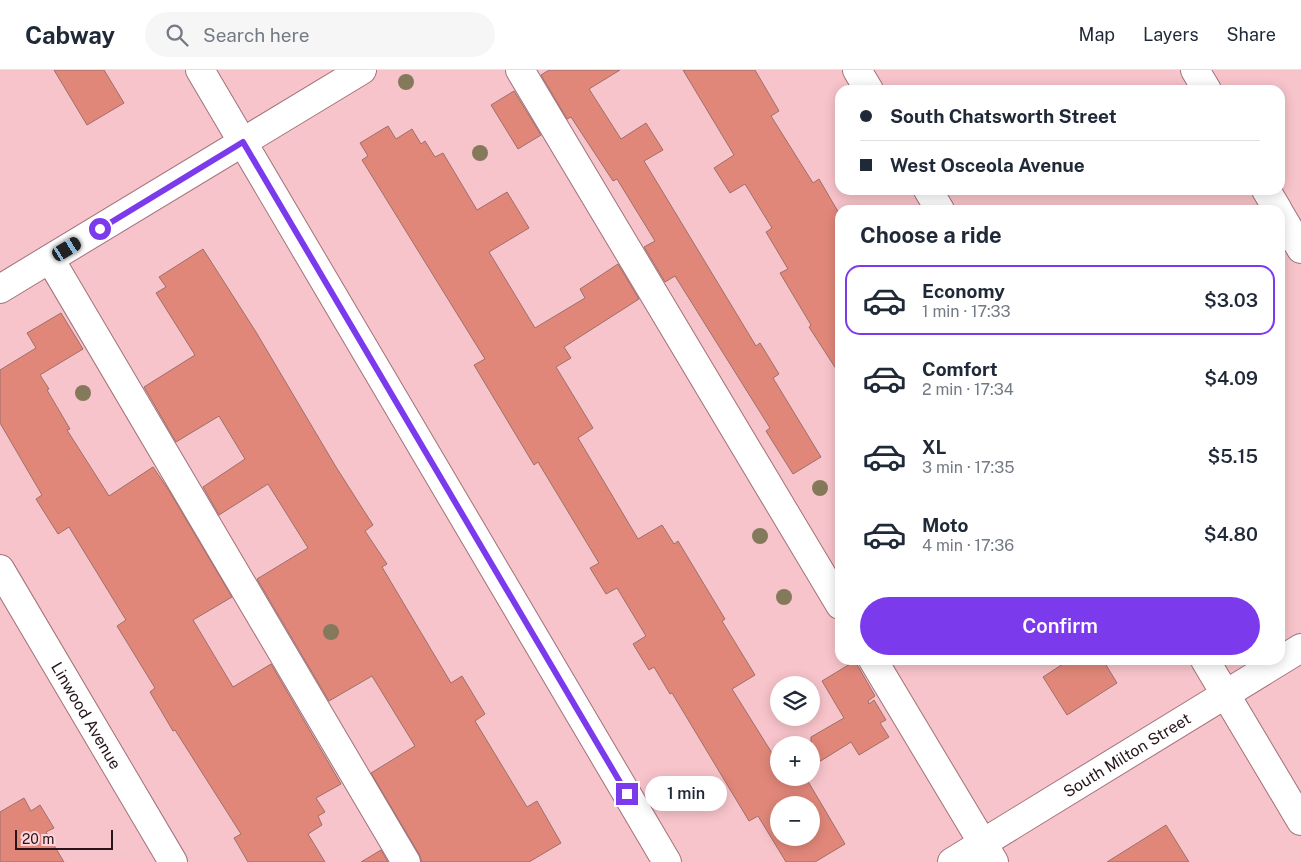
<!DOCTYPE html>
<html lang="en">
<head>
<meta charset="utf-8">
<style>
  body { margin:0; font-family:"Public Sans",sans-serif; background:#f6f6f7; color:#1f2937; height:100vh; display:flex; flex-direction:column; font-size:19px; white-space:nowrap }
  * { box-sizing:border-box; margin:0 }
  p { font-size:16px; color:#747a83 }
  .icon { flex:none; width:28px; height:28px; fill:none; stroke:currentColor; stroke-width:2; stroke-linecap:round; stroke-linejoin:round }
  .map { position:relative; flex:1; overflow:hidden }
  .sheet { position:absolute; left:835px; top:135px; width:450px; height:460px; display:flex; flex-direction:column; background:#fff; border-radius:15px; box-shadow:0 2px 12px #0003 }
  .sheet>* { flex:none }
  .banner { position:absolute; left:835px; top:15px; width:450px; height:110px; border-radius:15px; box-shadow:0 2px 12px #0003; display:grid; align-content:center; height:110px; padding:0 25px; background:#fff }
  .fabs { position:absolute; left:770px; top:606px; display:grid; gap:10px }
  .fabs a { display:grid; place-items:center; width:50px; height:50px; border-radius:50%; background:#fff; box-shadow:0 2px 12px #0003; font-size:25px }
  .scale { position:absolute; left:15px; bottom:12px; width:98px; box-sizing:border-box; padding-left:5px; border:2px solid #271518; border-top:0; font-size:14px; line-height:18px; white-space:nowrap; color:#271518; -webkit-text-stroke:4px #ffd4da; paint-order:stroke }
  .end { position:absolute; width:22px; height:22px; margin:-11px; border:6px solid #7c3aed; background:#fff; box-shadow:0 0 0 2px #fff }
  .from { border-radius:50% }
  .bubble { position:absolute; height:35px; border-radius:18px; background:#fff; box-shadow:0 2px 12px #0003; font-size:16px; font-weight:600; line-height:35px; text-align:center }
  .car { position:absolute; width:15px; height:30px; margin:-15px -8px; border-radius:6px; box-shadow:0 0 4px 1px #0007; background:linear-gradient(#222 24%,#8ab4d8 0 40%,#222 0 76%,#8ab4d8 0 86%,#222 0) }
  .banner b { display:flex; align-items:center; gap:18px; height:48px; font-size:19px }
  .banner b+b { border-top:1px solid #e0e1e3 }
  .banner i { width:12px; height:12px; background:#1f2937 }
  ul { padding:0; list-style:none }
  li { display:flex; align-items:center; gap:15px; height:70px; margin:0 10px 8px; padding:0 15px; border:2px solid transparent; border-radius:15px }
  li div { flex:1 }
  li b { display:block; font-size:19px }
  li em { font-style:normal; font-weight:600 }
  li.selected { border-color:#7c3aed }
  li>.icon { width:45px; height:45px; stroke-width:1.5 }
  h2 { padding:0 25px; font-size:22px; line-height:60px }
  .primary-button { display:flex; gap:10px; margin-top:auto; padding:10px 25px }
  .primary-button a { flex:1; height:58px; border-radius:30px; background:#7c3aed; color:#fff; font-size:20px; font-weight:600; line-height:58px; text-align:center }
  header { display:flex; align-items:center; gap:30px; box-sizing:border-box; height:70px; padding:0 25px; background:#fff; border-bottom:1px solid #e0e1e3 }
  header strong { font-size:24px }
  nav { display:flex; gap:28px; margin-inline-start:auto; font-size:18px }
  .search { width:350px; height:45px; background:#f6f6f7; display:flex; align-items:center; gap:12px; box-sizing:border-box; padding:0 18px; border-radius:28px; color:#747a83; font-size:19px }
  .map>svg:first-child { display:block }
  .building { fill:#e1877a; stroke:#9e6f68; fill-rule:evenodd }
  .lines { fill:none; stroke-linecap:round; stroke-linejoin:round }
  .minor-casing { stroke:#a27279; stroke-width:30 }
  .minor { stroke:#fff; stroke-width:28 }
  .tree { fill:#84795b }
  .route { stroke:#7c3aed; stroke-width:6 }
  .labels { text-anchor:middle; stroke-width:4; stroke-linejoin:round; paint-order:stroke }
  .street-label { font-size:16px; fill:#271518; stroke:#ffd4da }
</style>
</head>
<body>
<header>
<strong>Cabway</strong>
<div class="search"><svg class="icon" aria-label="search" viewBox="0 0 24 24"><circle cx="10" cy="10" r="6"/><path d="M15 15l6 6"/></svg>Search here</div>
<nav><a>Map</a><a>Layers</a><a>Share</a></nav>
</header>
<div class="map">
<svg width="1301" height="792" viewBox="0 0 1301 792">
  <rect width="100%" height="100%" fill="#f8c4cb"/>
  <g class="building">
    <path d="M 54,0 L 104,0 L 124,33 L 87,55 Z"/>
    <path d="M 549,0 L 620,0 L 589,19 L 621,69 L 646,53 L 663,80 L 644,91 L 756,276 L 760,273 L 779,304 L 773,308 L 821,387 L 793,404 L 766,361 L 770,358 L 675,206 L 665,212 L 644,177 L 655,171 L 617,109 L 613,111 L 571,47 L 567,49 L 541,5 Z"/>
    <path d="M 683,0 L 755,0 L 779,41 L 771,46 L 813,113 L 819,109 L 840,145 L 840,305 L 809,257 L 811,255 L 780,203 L 788,199 L 766,162 L 772,158 L 745,114 L 730,123 L 714,98 L 734,85 Z"/>
    <path d="M 514,21 L 541,65 L 518,79 L 491,35 Z"/>
    <path d="M 388,56 L 396,69 L 412,59 L 421,74 L 425,71 L 435,87 L 443,83 L 477,140 L 507,122 L 529,158 L 489,182 L 535,258 L 585,228 L 580,219 L 618,194 L 639,229 L 564,277 L 571,288 L 556,297 L 593,358 L 578,368 L 638,469 L 662,455 L 674,474 L 678,471 L 725,549 L 722,551 L 755,605 L 732,619 L 775,688 L 779,686 L 779,708 L 806,708 L 845,774 L 815,792 L 786,792 L 758,746 L 749,751 L 672,623 L 670,624 L 654,597 L 649,600 L 633,574 L 646,566 L 617,518 L 606,524 L 590,498 L 599,493 L 538,392 L 534,395 L 474,295 L 485,289 L 362,90 L 368,86 L 360,73 ZM 779,735 L 811,735 L 811,768 L 779,768 Z"/>
    <path d="M 203,179 L 256,262 L 336,397 L 373,455 L 365,461 L 387,494 L 382,497 L 451,613 L 462,606 L 485,644 L 475,651 L 527,737 L 537,731 L 561,773 L 529,792 L 422,792 L 419,784 L 371,703 L 415,676 L 372,606 L 329,631 L 257,509 L 308,478 L 268,414 L 219,445 L 203,417 L 245,389 L 219,346 L 176,372 L 144,317 L 195,285 L 156,223 L 166,217 L 159,207 Z"/>
    <path d="M 61,243 L 83,279 L 40,305 L 49,319 L 47,320 L 70,359 L 67,360 L 109,426 L 153,397 L 168,419 L 232,527 L 193,550 L 233,617 L 271,594 L 341,714 L 316,728 L 325,742 L 318,746 L 322,755 L 308,764 L 325,792 L 248,792 L 234,768 L 241,764 L 175,660 L 173,661 L 150,622 L 155,618 L 117,556 L 126,550 L 69,457 L 58,464 L 36,429 L 42,425 L 0,353 L 0,300 L 36,278 L 27,263 Z"/>
    <path d="M 1069,590 L 1103,590 L 1117,613 L 1067,645 L 1043,607 Z"/>
    <path d="M 855,591 L 875,626 L 868,631 L 869,634 L 874,630 L 886,650 L 880,653 L 889,667 L 859,685 L 851,672 L 811,697 L 811,667 L 844,648 L 822,611 Z"/>
    <path d="M 24,728 L 31,741 L 40,735 L 54,758 L 46,762 L 64,792 L 0,792 L 0,742 Z"/>
    <path d="M 1166,755 L 1189,792 L 1107,792 Z"/>
    <path d="M 381,780 L 388,792 L 361,792 Z"/>
  </g>
  <g class="lines">
    <g class="minor-casing">
      <g id="minor">
        <path d="M 200,0 L 667,792"/>
        <path d="M 520,0 L 840,535"/>
        <path d="M 857,0 L 869,20"/>
        <path d="M 1195,0 L 1207,20"/>
        <path d="M 928,120 L 940,140"/>
        <path d="M 1266,120 L 1278,140"/>
        <path d="M 1280,144 L 1301,179"/>
        <path d="M 50,189 L 406,792"/>
        <path d="M 0,219 L 362,0"/>
        <path id="s1" d="M 0,499 L 173,792"/>
        <path d="M 873,590 L 994,792"/>
        <path d="M 1205,590 L 1301,751"/>
        <path id="s2" d="M 952,792 L 1301,578"/>
      </g>
    </g>
    <use href="#minor" class="minor"/>
  </g>
  <g class="tree">
    <circle cx="406" cy="12" r="8"/>
    <circle cx="480" cy="83" r="8"/>
    <circle cx="83" cy="323" r="8"/>
    <circle cx="820" cy="418" r="8"/>
    <circle cx="760" cy="466" r="8"/>
    <circle cx="784" cy="527" r="8"/>
    <circle cx="331" cy="562" r="8"/>
  </g>
  <g class="lines">
    <path class="route" d="M 100,159 L 243,72 L 627,724"/>
  </g>
  <g class="labels">
    <g class="street-label">
      <text dy="6" stroke="none"><textPath href="#s1" startOffset="170">Linwood Avenue</textPath></text>
      <text dy="6" stroke="none"><textPath href="#s2" startOffset="205">South Milton Street</textPath></text>
    </g>
  </g>
</svg>
<div class="fabs">
<a><svg class="icon" aria-label="layers" viewBox="0 0 24 24"><path d="M12 4l9 5-9 5-9-5zM3 14l9 5 9-5"/></svg></a>
<a>+</a>
<a>−</a>
</div>
<div class="scale">20 m</div>
<i class="end from" style="left:100px;top:159px"></i>
<i class="end" style="left:627px;top:724px"></i>
<div class="bubble" style="left:645px;top:706px;width:82px">1 min</div>
<i class="car" style="left:67px;top:179px;rotate:59deg"></i>
<div class="banner">
<b><i class="from"></i>South Chatsworth Street</b>
<b><i></i>West Osceola Avenue</b>
</div>
<section class="sheet">
<h2>Choose a ride</h2>
<ul>
<li class="selected"><svg class="icon" aria-label="car" viewBox="0 0 24 24"><path d="M5 17H2v-5l4-1 3-4h7l3 4 3 1v5h-3M9 17h6M6 11h13"/><circle cx="7" cy="17" r="2"/><circle cx="17" cy="17" r="2"/></svg><div><b>Economy</b><p>1 min · 17:33</p></div><em>$3.03</em></li>
<li><svg class="icon" aria-label="car" viewBox="0 0 24 24"><path d="M5 17H2v-5l4-1 3-4h7l3 4 3 1v5h-3M9 17h6M6 11h13"/><circle cx="7" cy="17" r="2"/><circle cx="17" cy="17" r="2"/></svg><div><b>Comfort</b><p>2 min · 17:34</p></div><em>$4.09</em></li>
<li><svg class="icon" aria-label="car" viewBox="0 0 24 24"><path d="M5 17H2v-5l4-1 3-4h7l3 4 3 1v5h-3M9 17h6M6 11h13"/><circle cx="7" cy="17" r="2"/><circle cx="17" cy="17" r="2"/></svg><div><b>XL</b><p>3 min · 17:35</p></div><em>$5.15</em></li>
<li><svg class="icon" aria-label="car" viewBox="0 0 24 24"><path d="M5 17H2v-5l4-1 3-4h7l3 4 3 1v5h-3M9 17h6M6 11h13"/><circle cx="7" cy="17" r="2"/><circle cx="17" cy="17" r="2"/></svg><div><b>Moto</b><p>4 min · 17:36</p></div><em>$4.80</em></li>
</ul>
<div class="primary-button"><a>Confirm</a></div>
</section>
</div>
</body>
</html>
